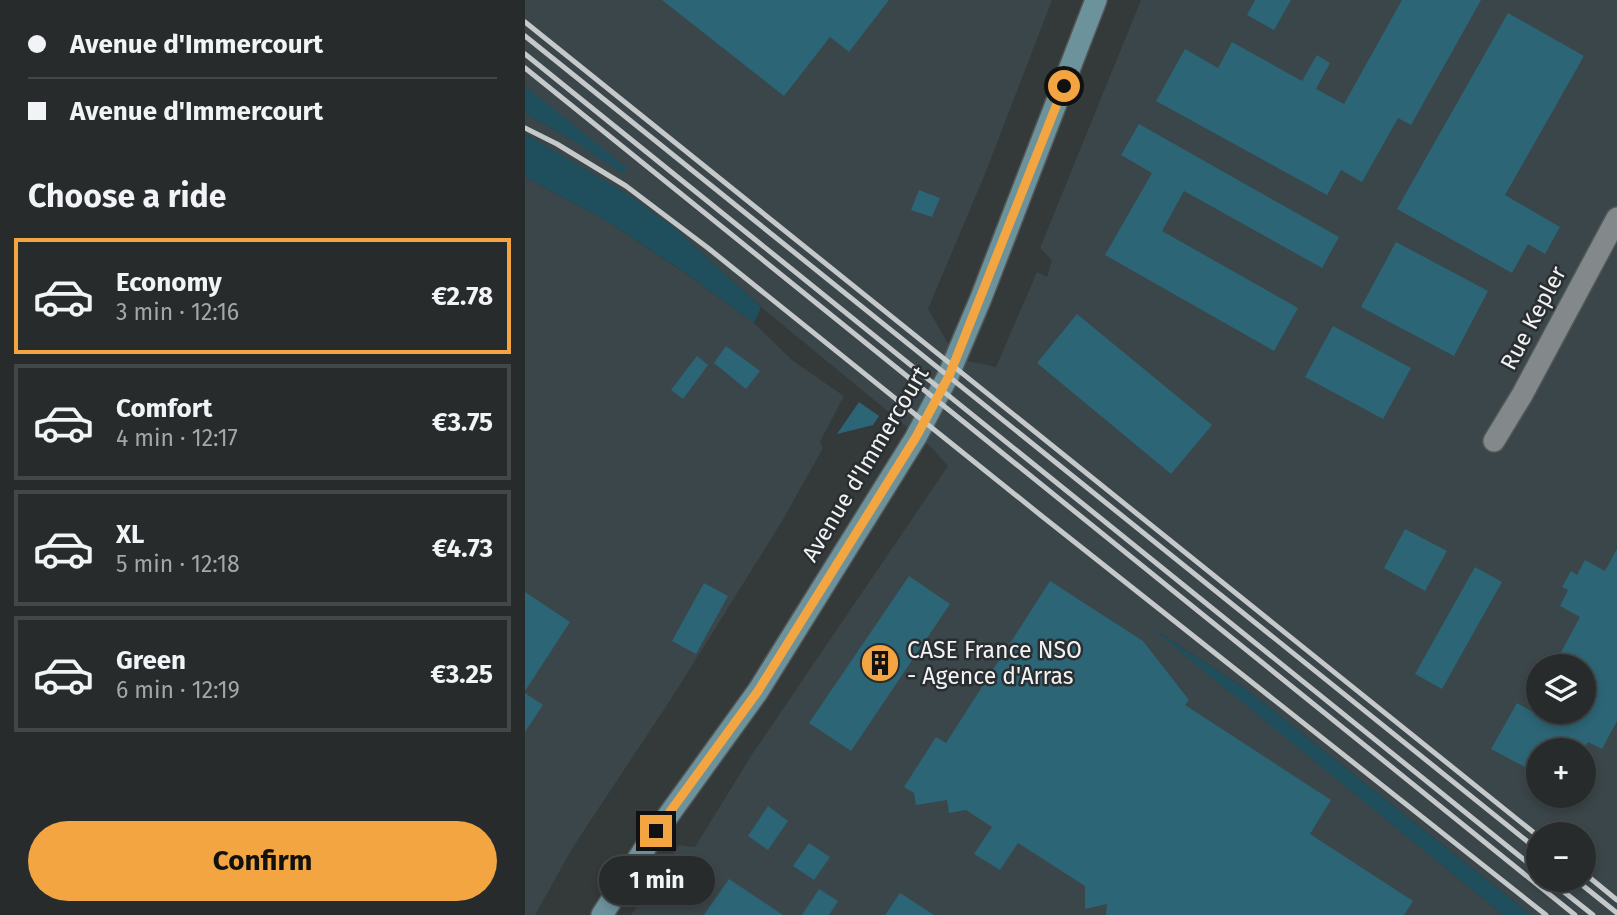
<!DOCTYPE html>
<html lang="en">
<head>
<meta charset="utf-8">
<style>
  body { margin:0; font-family:"Fira Sans",sans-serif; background:#2f3334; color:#f1f3f6; height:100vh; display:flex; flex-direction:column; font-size:26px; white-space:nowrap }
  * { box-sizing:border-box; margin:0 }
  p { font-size:23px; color:#a4a7a9 }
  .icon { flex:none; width:38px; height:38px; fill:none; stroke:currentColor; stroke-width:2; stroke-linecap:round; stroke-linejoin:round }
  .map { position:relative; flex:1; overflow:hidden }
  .details { display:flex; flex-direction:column; background:#272b2c; width:525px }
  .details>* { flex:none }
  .banner { display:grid; align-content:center; height:154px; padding:0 28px; background:#272b2c }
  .fabs { position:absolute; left:1001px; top:654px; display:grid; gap:14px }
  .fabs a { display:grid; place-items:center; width:70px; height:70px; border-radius:50%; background:#272b2c; box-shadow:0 4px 10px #0003,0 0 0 2px #434748; font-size:35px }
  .end { position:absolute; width:32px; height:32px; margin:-16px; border:9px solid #f2a541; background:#111; box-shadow:0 0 0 4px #111 }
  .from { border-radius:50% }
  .bubble { position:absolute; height:49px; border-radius:24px; background:#272b2c; box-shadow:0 4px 10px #0003,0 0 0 2px #434748; font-size:23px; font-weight:700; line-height:49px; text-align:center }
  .banner b { display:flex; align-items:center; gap:24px; height:66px; font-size:26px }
  .banner b+b { border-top:2px solid #434748 }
  .banner i { width:18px; height:18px; background:#f1f3f6 }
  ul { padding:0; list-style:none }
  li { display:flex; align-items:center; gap:21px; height:116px; margin:0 14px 10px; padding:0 14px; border:4px solid #434748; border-radius:0px }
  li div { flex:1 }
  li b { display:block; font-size:26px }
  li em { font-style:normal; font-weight:700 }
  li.on { border-color:#f2a541 }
  li>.icon { width:63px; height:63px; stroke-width:1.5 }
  h2 { padding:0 28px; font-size:32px; line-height:84px }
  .action { display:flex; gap:14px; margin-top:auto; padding:14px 28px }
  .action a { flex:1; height:80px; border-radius:42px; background:#f2a541; color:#111; font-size:28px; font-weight:700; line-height:80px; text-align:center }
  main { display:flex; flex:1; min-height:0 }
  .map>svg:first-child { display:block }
  .built { fill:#3a4649; fill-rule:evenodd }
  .green { fill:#1f4e5c }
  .building { fill:#2c6575 }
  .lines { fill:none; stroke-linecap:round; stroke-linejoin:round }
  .street-casing { stroke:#535758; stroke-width:24 }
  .secondary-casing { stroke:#535758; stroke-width:24 }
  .street { stroke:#83888a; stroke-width:21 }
  .secondary { stroke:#6c929c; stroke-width:21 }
  .rail { stroke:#c6c9ca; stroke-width:5 }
  .route { stroke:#f2a541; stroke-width:9 }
  .labels { text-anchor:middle; stroke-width:5; stroke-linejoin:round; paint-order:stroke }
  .street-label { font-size:23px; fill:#f1f3f4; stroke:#2a2e30 }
  .poi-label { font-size:23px; fill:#f1f3f4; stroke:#2a2e30; text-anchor:start }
</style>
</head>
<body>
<main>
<section class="details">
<div class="banner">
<b><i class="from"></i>Avenue d'Immercourt</b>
<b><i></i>Avenue d'Immercourt</b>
</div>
<h2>Choose a ride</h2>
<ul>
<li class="on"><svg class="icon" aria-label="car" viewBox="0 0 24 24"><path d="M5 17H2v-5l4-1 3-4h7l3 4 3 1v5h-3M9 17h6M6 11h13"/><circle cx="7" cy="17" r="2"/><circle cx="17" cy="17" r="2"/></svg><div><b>Economy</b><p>3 min · 12:16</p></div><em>€2.78</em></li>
<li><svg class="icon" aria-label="car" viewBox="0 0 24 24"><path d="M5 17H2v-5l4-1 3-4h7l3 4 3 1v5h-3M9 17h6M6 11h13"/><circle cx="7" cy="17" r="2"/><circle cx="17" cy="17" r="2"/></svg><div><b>Comfort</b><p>4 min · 12:17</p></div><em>€3.75</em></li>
<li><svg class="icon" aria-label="car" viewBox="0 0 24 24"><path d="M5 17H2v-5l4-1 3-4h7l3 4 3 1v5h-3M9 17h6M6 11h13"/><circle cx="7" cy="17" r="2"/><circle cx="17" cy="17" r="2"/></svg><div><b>XL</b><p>5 min · 12:18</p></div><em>€4.73</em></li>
<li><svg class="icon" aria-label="car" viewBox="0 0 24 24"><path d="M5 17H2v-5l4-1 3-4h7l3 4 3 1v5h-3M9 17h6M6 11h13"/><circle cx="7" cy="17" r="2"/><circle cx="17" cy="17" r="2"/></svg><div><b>Green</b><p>6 min · 12:19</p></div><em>€3.25</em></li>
</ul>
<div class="action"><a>Confirm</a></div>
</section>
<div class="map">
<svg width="1092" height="915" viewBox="0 0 1092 915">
  <rect width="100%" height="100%" fill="#34393a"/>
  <g class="built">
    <path d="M 0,0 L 527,0 L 460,174 L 403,309 L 427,350 L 443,361 L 471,367 L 512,272 L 522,277 L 527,260 L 515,248 L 616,0 L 1092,0 L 1092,915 L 1006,915 L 722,690 L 633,632 L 978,915 L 106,915 L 154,845 L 170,847 L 226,756 L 423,466 L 406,447 L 236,307 L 153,231 L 0,134 L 0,113 L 47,140 L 20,103 L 0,86 ZM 1013,667 L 1059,667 L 1059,712 L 1013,712 ZM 1013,751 L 1059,751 L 1059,796 L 1013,796 ZM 1013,835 L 1059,835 L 1059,880 L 1013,880 Z"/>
    <path d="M 0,177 L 82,221 L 163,275 L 229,323 L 268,361 L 319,396 L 295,442 L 298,448 L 256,523 L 146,699 L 48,847 L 10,915 L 0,915 Z"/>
  </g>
  <g class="green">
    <path d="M 0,86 L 103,169 L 98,174 L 47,140 L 0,113 Z"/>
    <path d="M 0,134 L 104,195 L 153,231 L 236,307 L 229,323 L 159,272 L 82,221 L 0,177 Z"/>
    <path d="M 625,627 L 722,690 L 1006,915 L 978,915 Z"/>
  </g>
  <g class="building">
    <path d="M 137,0 L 364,0 L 324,52 L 305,37 L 259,96 Z"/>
    <path d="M 730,0 L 766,0 L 749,30 L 722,15 Z"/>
    <path d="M 877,0 L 956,0 L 886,125 L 873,118 L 837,182 L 816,170 L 802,195 L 631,101 L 660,49 L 693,68 L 707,42 L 777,81 L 792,55 L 805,63 L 791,89 L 819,104 Z"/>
    <path d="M 983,13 L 1059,56 L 980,195 L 1035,227 L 1020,254 L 1003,244 L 987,273 L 872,209 Z"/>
    <path d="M 614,124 L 814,237 L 797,268 L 659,191 L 637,231 L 773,308 L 749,351 L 580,255 L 627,173 L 596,155 Z"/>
    <path d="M 394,190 L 415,198 L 407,217 L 386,210 Z"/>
    <path d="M 871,242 L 963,291 L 929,356 L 836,307 Z"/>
    <path d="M 552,314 L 687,425 L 646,474 L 512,363 Z"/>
    <path d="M 808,326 L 886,368 L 858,419 L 780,377 Z"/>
    <path d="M 201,346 L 235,371 L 221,389 L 189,363 Z"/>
    <path d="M 172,356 L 183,365 L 158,399 L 146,390 Z"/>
    <path d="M 334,402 L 354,416 L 348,425 L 312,434 Z"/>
    <path d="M 880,529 L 922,551 L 900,591 L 859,568 Z"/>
    <path d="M 1092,549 L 1092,721 L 1077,749 L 1063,742 L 1058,751 L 1013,751 L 1013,774 L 966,749 L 992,703 L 1008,712 L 1059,712 L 1059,667 L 1028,667 L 1055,617 L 1035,606 L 1043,590 L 1037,587 L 1046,571 L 1052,575 L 1060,560 L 1080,571 Z"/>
    <path d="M 950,567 L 977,582 L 917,689 L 890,674 Z"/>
    <path d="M 384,576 L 425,604 L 326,751 L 284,723 Z"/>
    <path d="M 525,581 L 618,641 L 664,700 L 660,705 L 806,800 L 785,834 L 888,901 L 879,915 L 581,915 L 582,904 L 560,909 L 560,886 L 493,843 L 475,870 L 449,854 L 467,827 L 441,810 L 424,813 L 422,800 L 391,805 L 389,793 L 379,787 L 411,737 L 421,743 Z"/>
    <path d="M 179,583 L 203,596 L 171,654 L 147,641 Z"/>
    <path d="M 0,592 L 45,622 L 0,691 Z"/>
    <path d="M 0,693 L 18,705 L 0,732 Z"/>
    <path d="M 243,806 L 263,821 L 243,850 L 223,836 Z"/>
    <path d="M 284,843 L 305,857 L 289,880 L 268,866 Z"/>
    <path d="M 204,879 L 258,915 L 179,915 Z"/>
    <path d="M 294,889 L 313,901 L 304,915 L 277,915 Z"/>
    <path d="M 375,893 L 409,915 L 360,915 Z"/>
  </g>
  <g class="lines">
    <g class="street-casing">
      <path id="street" d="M 969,441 L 997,395 L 1092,218"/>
    </g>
    <g class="secondary-casing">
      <path id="secondary" d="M 77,915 L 122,845 L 233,691 L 391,437 L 423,376 L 456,298 L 571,0"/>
    </g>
    <use href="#street" class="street"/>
    <use href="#secondary" class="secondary"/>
    <g class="rail">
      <path d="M 0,22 L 1013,836"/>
      <path d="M 0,36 L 1013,850"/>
      <path d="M 0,54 L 1013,871"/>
      <path d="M 0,68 L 1050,915"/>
      <path d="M 0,128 L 32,144 L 101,186 L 183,248 L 518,517 L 1021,915"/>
      <path d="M 1059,873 L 1092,900"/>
      <path d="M 1024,880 L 1068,915"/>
      <path d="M 1051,880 L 1092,913"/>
    </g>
  </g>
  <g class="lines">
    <path class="route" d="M 131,831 L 233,691 L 391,437 L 424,376 L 436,346 L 539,86"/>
  </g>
  <defs>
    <g id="building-disc" transform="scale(2.0125)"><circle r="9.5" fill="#f2a541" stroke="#2a2e30"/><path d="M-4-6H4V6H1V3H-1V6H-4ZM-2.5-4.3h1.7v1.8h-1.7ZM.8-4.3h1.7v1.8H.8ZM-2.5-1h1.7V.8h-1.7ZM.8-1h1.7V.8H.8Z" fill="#111"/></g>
  </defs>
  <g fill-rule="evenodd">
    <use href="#building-disc" x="355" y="663"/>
  </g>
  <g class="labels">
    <g class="street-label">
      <text transform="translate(1008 318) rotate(-62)" y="8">Rue Kepler</text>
      <text transform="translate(340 464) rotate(-59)" y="8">Avenue d'Immercourt</text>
    </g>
    <g class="poi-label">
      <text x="382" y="658">CASE France NSO<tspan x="382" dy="26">- Agence d'Arras</tspan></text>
    </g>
  </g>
</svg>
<div class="fabs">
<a><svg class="icon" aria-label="layers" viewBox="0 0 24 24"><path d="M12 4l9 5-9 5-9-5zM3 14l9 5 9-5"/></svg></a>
<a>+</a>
<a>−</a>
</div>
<i class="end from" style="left:539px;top:86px"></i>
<i class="end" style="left:131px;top:831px"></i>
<div class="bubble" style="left:74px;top:856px;width:116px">1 min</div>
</div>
</main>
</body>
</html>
